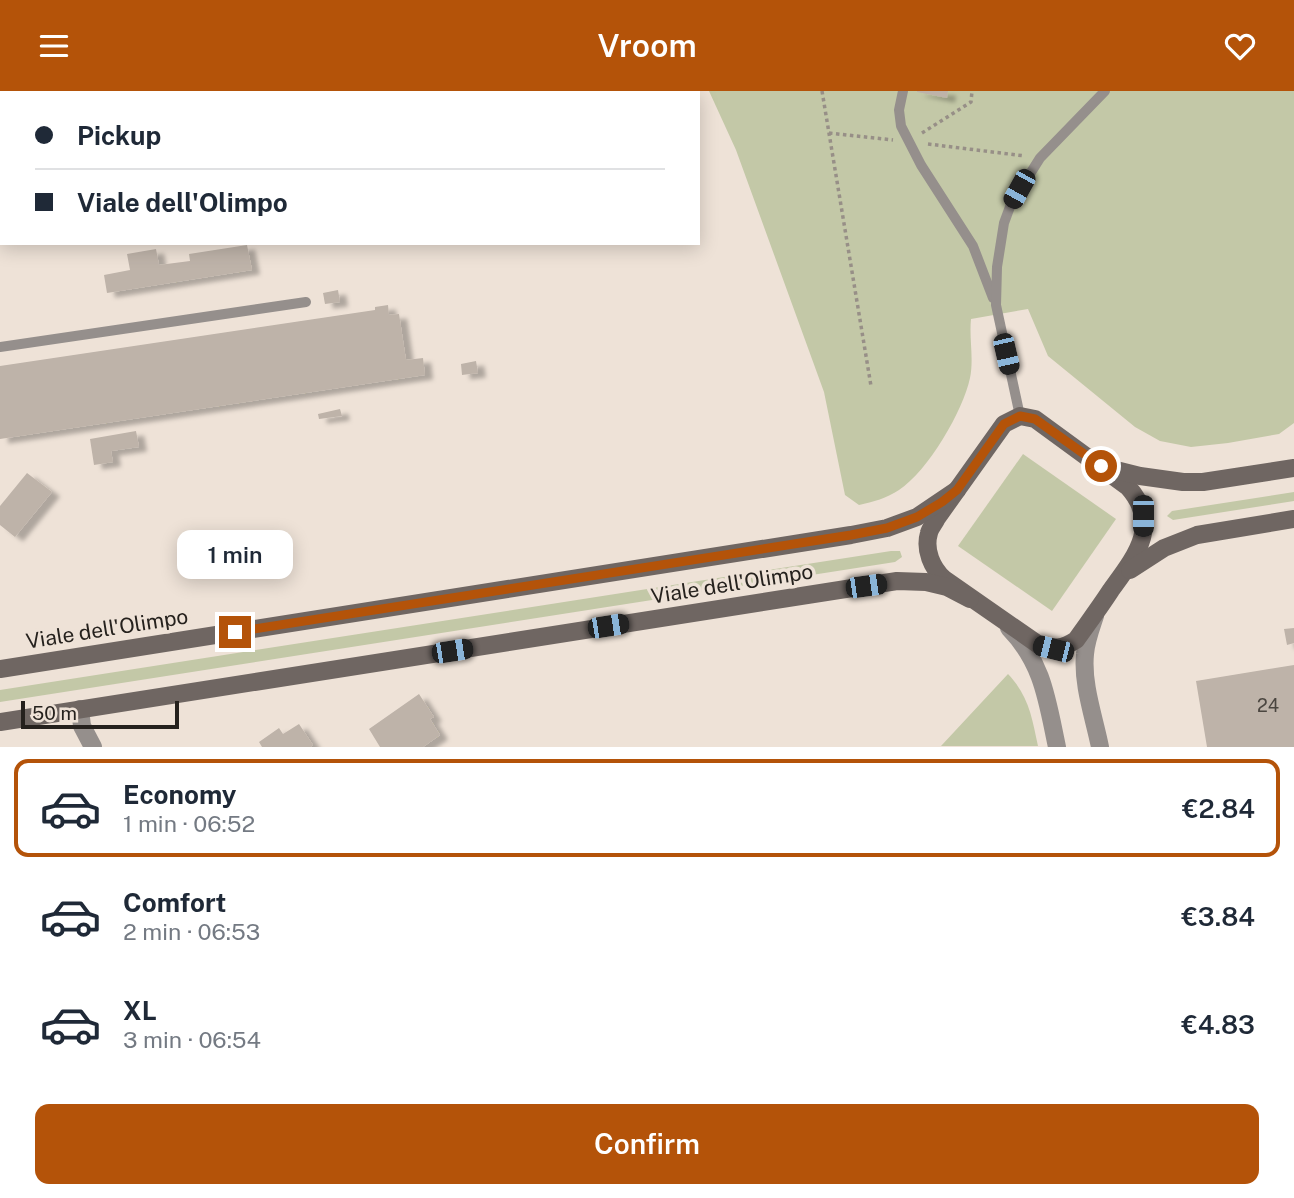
<!DOCTYPE html>
<html lang="en">
<head>
<meta charset="utf-8">
<style>
  body { margin:0; font-family:"Public Sans",sans-serif; background:#f6f6f7; color:#1f2937; height:100vh; display:flex; flex-direction:column; font-size:26px; white-space:nowrap }
  * { box-sizing:border-box; margin:0 }
  p { font-size:23px; color:#747a83 }
  .icon { flex:none; width:38px; height:38px; fill:none; stroke:currentColor; stroke-width:2; stroke-linecap:round; stroke-linejoin:round }
  .map { position:relative; height:656px; overflow:hidden }
  .drawer { display:flex; flex-direction:column; background:#fff; flex:1 }
  .drawer>* { flex:none }
  .banner { position:absolute; left:0px; top:0px; width:700px; height:154px; box-shadow:0 4px 18px #0003; display:grid; align-content:center; height:154px; padding:0 35px; background:#fff }
  .scale { position:absolute; left:21px; bottom:18px; width:158px; box-sizing:border-box; padding-left:7px; border:4px solid #25211d; border-top:0; font-size:19px; line-height:24px; white-space:nowrap; color:#25211d; -webkit-text-stroke:5px #eee2d7; paint-order:stroke }
  .end { position:absolute; width:32px; height:32px; margin:-16px; border:9px solid #b45309; background:#fff; box-shadow:0 0 0 4px #fff }
  .from { border-radius:50% }
  .bubble { position:absolute; height:49px; border-radius:14px; background:#fff; box-shadow:0 4px 18px #0003; font-size:23px; font-weight:600; line-height:49px; text-align:center }
  .car { position:absolute; width:21px; height:42px; margin:-21px -10px; border-radius:9px; box-shadow:0 0 5px 2px #0007; background:linear-gradient(#222 24%,#8ab4d8 0 40%,#222 0 76%,#8ab4d8 0 86%,#222 0) }
  .banner b { display:flex; align-items:center; gap:24px; height:66px; font-size:26px }
  .banner b+b { border-top:2px solid #e0e1e3 }
  .banner i { width:18px; height:18px; background:#1f2937 }
  ul { padding:12px 0 0; list-style:none }
  li { display:flex; align-items:center; gap:21px; height:98px; margin:0 14px 10px; padding:0 21px; border:4px solid transparent; border-radius:14px }
  li div { flex:1 }
  li b { display:block; font-size:26px }
  li em { font-style:normal; font-weight:600 }
  li.selected { border-color:#b45309 }
  li>.icon { width:63px; height:63px; stroke-width:1.5 }
  .button { display:flex; gap:14px; margin-top:auto; padding:14px 35px }
  .button a { flex:1; height:80px; border-radius:14px; background:#b45309; color:#fff; font-size:28px; font-weight:600; line-height:80px; text-align:center }
  header { display:flex; justify-content:space-between; align-items:center; height:91px; padding:0 35px; background:#b45309; color:#fff; font-size:32px; font-weight:600 }
  .map>svg:first-child { display:block }
  .green { fill:#c3c8a7 }
  .building { fill:#beb3a9; filter:url(#shadow) }
  .lines { fill:none; stroke-linecap:round; stroke-linejoin:round }
  .path { stroke:#978f87; stroke-width:3.5; stroke-dasharray:3.5 3.5; stroke-linecap:butt }
  .lane { stroke:#958f8c; stroke-width:10 }
  .street { stroke:#958f8c; stroke-width:18 }
  .secondary { stroke:#6f6662; stroke-width:18 }
  .route { stroke:#b45309; stroke-width:9 }
  .labels { text-anchor:middle; stroke-width:7; stroke-linejoin:round; paint-order:stroke }
  .number-label { font-size:18px; fill:#4b4640 }
  .street-label { font-size:21px; fill:#25211d; stroke:#eee2d7 }
</style>
</head>
<body>
<header><svg class="icon" aria-label="menu" viewBox="0 0 24 24"><path d="M4 6h16M4 12h16M4 18h16"/></svg>Vroom<svg class="icon" aria-label="heart" viewBox="0 0 24 24"><path d="M12 20l-8-8c-3-5 5-10 8-4 3-6 11-1 8 4z"/></svg></header>
<div class="map">
<svg width="1294" height="656" viewBox="0 0 1294 656">
  <defs>
    <filter id="shadow"><feDropShadow dx="8" dy="4.5" stdDeviation="2" flood-color="#0004"/></filter>
  </defs>
  <rect width="100%" height="100%" fill="#eee2d7"/>
  <g class="green">
    <path d="M 709,0 L 1294,0 L 1294,332 L 1279,343 L 1228,352 L 1191,356 L 1160,350 L 1135,336 L 1048,265 L 1028,218 L 971,228 C 969,247 974,268 970,287 C 963,320 928,380 899,399 C 887,407 873,411 859,414 L 845,404 L 824,301 L 736,59 Z"/>
    <path d="M 1023,363 L 1116,428 L 1052,520 L 958,455 Z"/>
    <path d="M 1294,401 L 1294,410 L 1173,429 L 1167,425 L 1172,420 Z"/>
    <path d="M 891,460 L 900,460 L 902,466 L 895,471 L 0,611 L 0,599 Z"/>
    <path d="M 1008,583 C 1029,605 1032,627 1038,655 L 941,655 Z"/>
  </g>
  <g class="building">
    <path d="M 917,0 L 948,0 L 947,7 L 917,1 Z"/>
    <path d="M 247,154 L 252,179 L 107,202 L 104,184 L 130,179 L 127,163 L 156,158 L 159,174 L 190,170 L 189,163 Z"/>
    <path d="M 338,199 L 340,211 L 325,213 L 323,202 Z"/>
    <path d="M 388,214 L 389,224 L 399,223 L 406,269 L 423,267 L 425,284 L 0,348 L 0,275 L 375,219 L 375,216 Z"/>
    <path d="M 476,270 L 478,282 L 462,284 L 461,273 Z"/>
    <path d="M 340,318 L 342,325 L 319,328 L 318,323 Z"/>
    <path d="M 136,340 L 139,356 L 111,360 L 113,371 L 94,374 L 90,348 Z"/>
    <path d="M 27,382 L 52,401 L 15,446 L 0,434 L 0,415 Z"/>
    <path d="M 1294,537 L 1294,552 L 1287,554 L 1284,538 Z"/>
    <path d="M 1294,574 L 1294,656 L 1207,656 L 1196,590 Z"/>
    <path d="M 419,603 L 434,626 L 430,628 L 440,644 L 423,656 L 380,656 L 369,638 Z"/>
    <path d="M 299,633 L 313,654 L 311,656 L 262,656 L 259,651 L 279,637 L 283,643 Z"/>
  </g>
  <g class="lines">
    <g class="path">
      <path d="M 822,0 L 871,295"/>
      <path d="M 829,42 L 893,49"/>
      <path d="M 922,42 L 971,11 L 972,0"/>
      <path d="M 928,53 L 1025,65"/>
    </g>
    <g class="lane">
      <path d="M 903,0 L 899,19 L 901,35 L 921,74 L 973,155 L 993,207"/>
      <path d="M 0,256 L 306,211"/>
      <path d="M 1020,325 L 996,214 L 997,176 L 1004,132 L 1011,113 L 1040,67 L 1105,0"/>
    </g>
    <g class="street">
      <path d="M 1095,525 C 1091,537 1086,550 1085,563 C 1082,593 1094,626 1100,656"/>
      <path d="M 1009,537 C 1043,572 1047,609 1057,656"/>
      <path d="M 80,618 L 82,635 L 93,656"/>
    </g>
    <g class="secondary">
      <path d="M 1020,325 L 1035,328 L 1128,396 C 1162,434 1135,466 1111,499 C 1100,516 1088,532 1076,549 C 1062,558 1055,558 1039,554 L 944,488 C 932,477 924,459 929,442 C 930,437 935,432 937,427 L 1004,333 Z"/>
      <path d="M 1108,377 L 1140,385 L 1183,391 L 1203,391 L 1294,377"/>
      <path d="M 1130,479 L 1164,457 L 1197,444 L 1294,428"/>
      <path d="M 0,578 L 851,444 L 887,437 L 917,426 L 957,399"/>
      <path d="M 0,631 L 897,490 L 926,491 L 947,496 L 970,508"/>
    </g>
  </g>
  <g class="lines">
    <path class="route" d="M 235,541 L 851,444 L 887,437 L 917,426 L 942,411 L 957,399 L 1004,333 L 1020,325 L 1035,328 L 1101,375"/>
  </g>
  <g class="labels">
    <g class="number-label">
      <text x="1268" y="621">24</text>
    </g>
    <g class="street-label">
      <text transform="translate(732 493) rotate(-9)" y="7">Viale dell'Olimpo</text>
      <text transform="translate(107 538) rotate(-9)" y="7">Viale dell'Olimpo</text>
    </g>
  </g>
</svg>
<div class="scale">50 m</div>
<i class="end from" style="left:1101px;top:375px"></i>
<i class="end" style="left:235px;top:541px"></i>
<div class="bubble" style="left:177px;top:439px;width:116px">1 min</div>
<i class="car" style="left:1019px;top:98px;rotate:209deg"></i>
<i class="car" style="left:1006px;top:263px;rotate:167deg"></i>
<i class="car" style="left:1143px;top:425px;rotate:180deg"></i>
<i class="car" style="left:866px;top:495px;rotate:82deg"></i>
<i class="car" style="left:608px;top:535px;rotate:81deg"></i>
<i class="car" style="left:1053px;top:558px;rotate:284deg"></i>
<i class="car" style="left:452px;top:560px;rotate:81deg"></i>
<div class="banner">
<b><i class="from"></i>Pickup</b>
<b><i></i>Viale dell'Olimpo</b>
</div>
</div>
<section class="drawer">
<ul>
<li class="selected"><svg class="icon" aria-label="car" viewBox="0 0 24 24"><path d="M5 17H2v-5l4-1 3-4h7l3 4 3 1v5h-3M9 17h6M6 11h13"/><circle cx="7" cy="17" r="2"/><circle cx="17" cy="17" r="2"/></svg><div><b>Economy</b><p>1 min · 06:52</p></div><em>€2.84</em></li>
<li><svg class="icon" aria-label="car" viewBox="0 0 24 24"><path d="M5 17H2v-5l4-1 3-4h7l3 4 3 1v5h-3M9 17h6M6 11h13"/><circle cx="7" cy="17" r="2"/><circle cx="17" cy="17" r="2"/></svg><div><b>Comfort</b><p>2 min · 06:53</p></div><em>€3.84</em></li>
<li><svg class="icon" aria-label="car" viewBox="0 0 24 24"><path d="M5 17H2v-5l4-1 3-4h7l3 4 3 1v5h-3M9 17h6M6 11h13"/><circle cx="7" cy="17" r="2"/><circle cx="17" cy="17" r="2"/></svg><div><b>XL</b><p>3 min · 06:54</p></div><em>€4.83</em></li>
</ul>
<div class="button"><a>Confirm</a></div>
</section>
</body>
</html>
